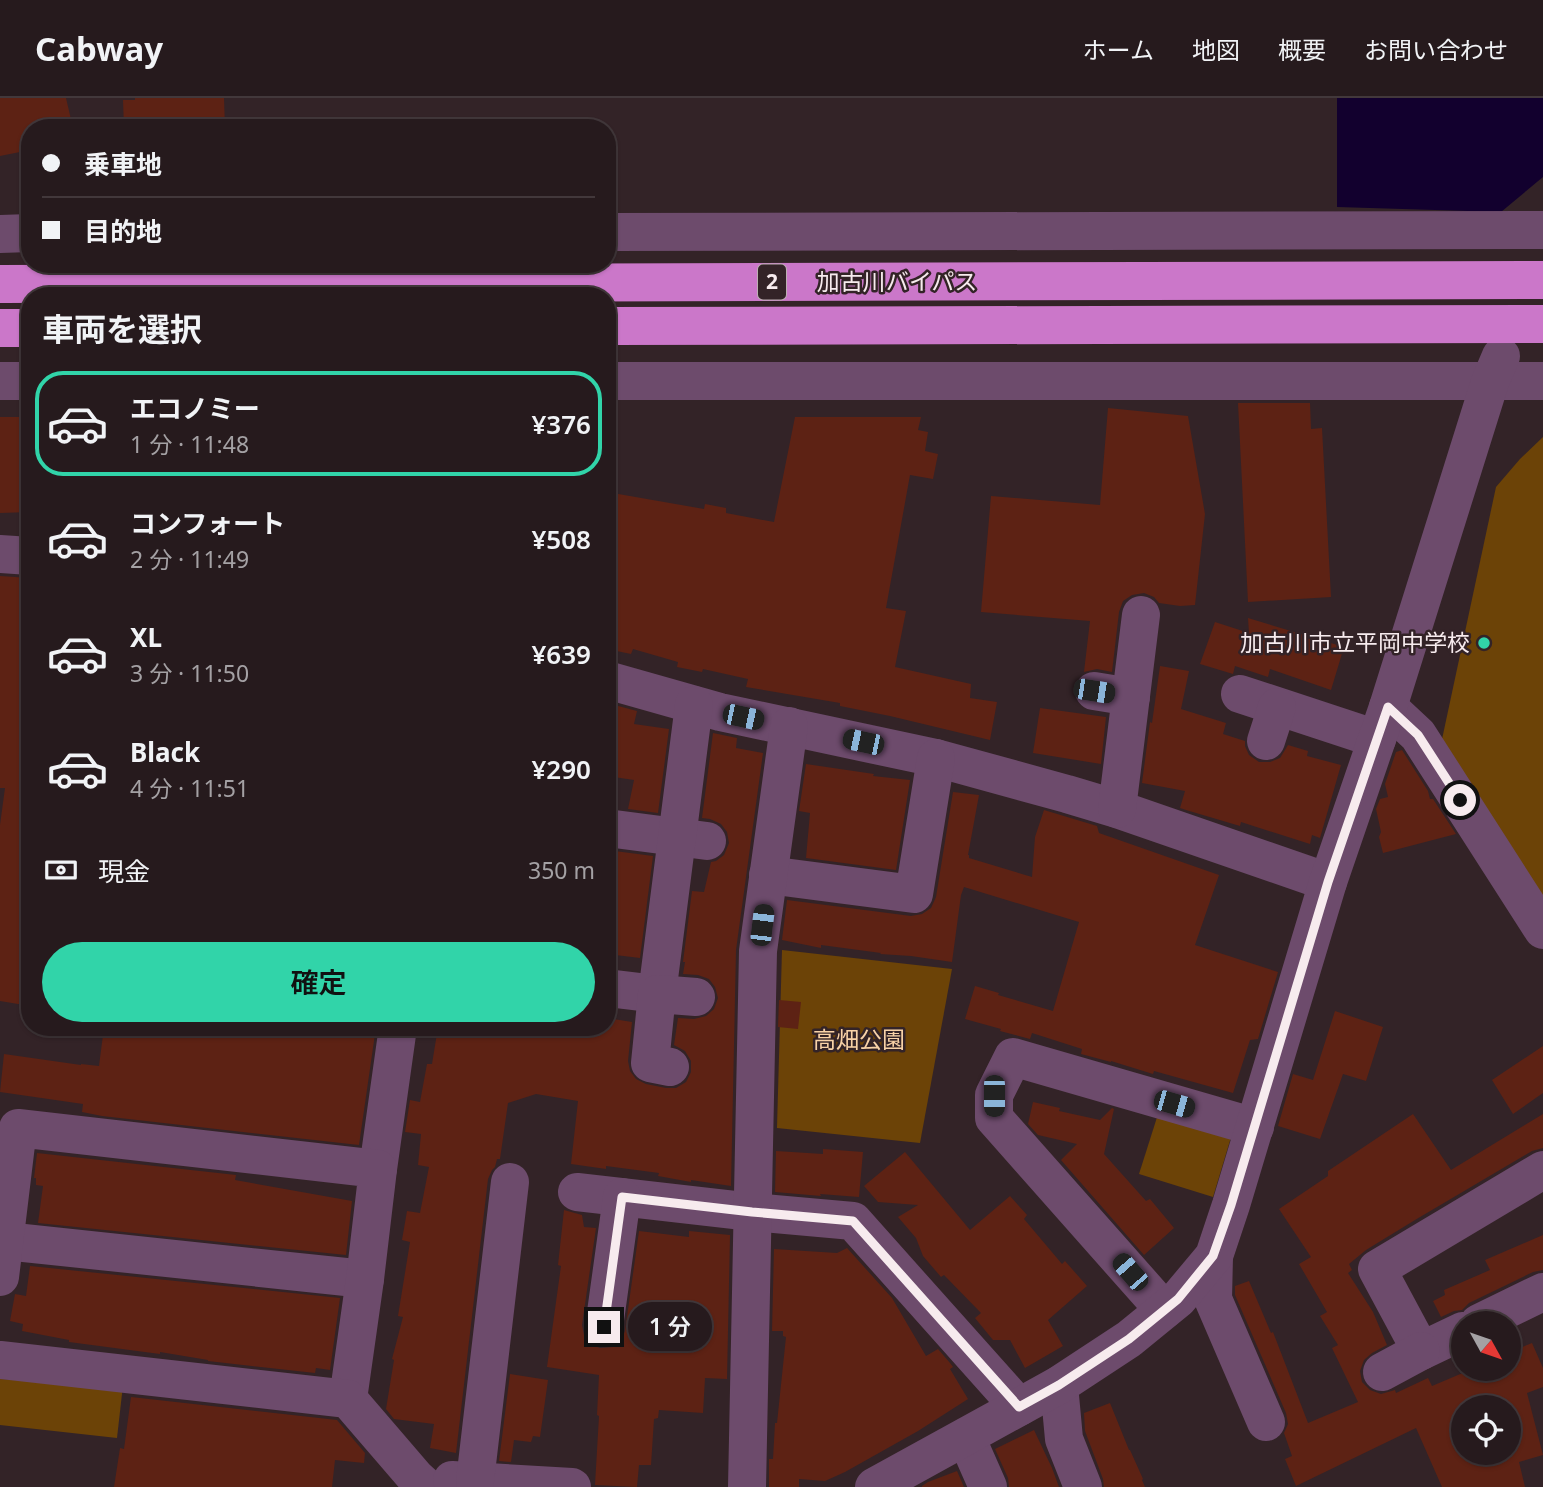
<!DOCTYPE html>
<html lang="ja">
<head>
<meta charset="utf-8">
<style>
  body { margin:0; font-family:"Noto Sans","Noto Sans JP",sans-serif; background:#2e2326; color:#f1f3f6; height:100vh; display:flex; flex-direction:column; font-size:26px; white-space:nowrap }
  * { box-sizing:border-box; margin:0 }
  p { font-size:23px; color:#a4a1a4 }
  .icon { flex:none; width:38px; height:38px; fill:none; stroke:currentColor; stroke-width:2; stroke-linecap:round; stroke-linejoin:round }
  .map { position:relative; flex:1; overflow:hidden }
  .panel { position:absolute; left:21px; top:189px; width:595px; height:749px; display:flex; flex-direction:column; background:#261a1d; border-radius:28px; box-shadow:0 2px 5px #0004,0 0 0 2px #42383b }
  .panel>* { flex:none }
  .hud { position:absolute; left:21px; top:21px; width:595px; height:154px; border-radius:28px; box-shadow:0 2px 5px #0004,0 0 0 2px #42383b; display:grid; align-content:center; height:154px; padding:0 21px; background:#261a1d }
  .needle { width:46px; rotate:130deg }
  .fabs { position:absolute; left:1451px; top:1213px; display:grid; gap:14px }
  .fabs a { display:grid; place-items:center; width:70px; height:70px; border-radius:50%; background:#261a1d; box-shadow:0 2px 5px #0004,0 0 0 2px #42383b; font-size:35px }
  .end { position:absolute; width:32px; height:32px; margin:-16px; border:9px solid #f7ebee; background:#111; box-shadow:0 0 0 4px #111 }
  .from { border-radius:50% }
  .bubble { position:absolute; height:49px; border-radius:24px; background:#261a1d; box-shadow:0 2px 5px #0004,0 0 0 2px #42383b; font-size:23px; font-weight:600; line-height:49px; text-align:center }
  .car { position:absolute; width:21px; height:42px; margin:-21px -10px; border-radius:9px; box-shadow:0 0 5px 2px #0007; background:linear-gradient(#222 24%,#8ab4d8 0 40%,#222 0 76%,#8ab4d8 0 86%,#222 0) }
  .hud b { display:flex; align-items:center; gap:24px; height:66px; font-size:26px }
  .hud b+b { border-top:2px solid #42383b }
  .hud i { width:18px; height:18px; background:#f1f3f6 }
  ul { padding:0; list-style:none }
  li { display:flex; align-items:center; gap:21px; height:105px; margin:0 14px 10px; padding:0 7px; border:4px solid transparent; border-radius:28px }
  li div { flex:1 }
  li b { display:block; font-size:26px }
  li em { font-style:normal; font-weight:600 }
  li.selected { border-color:#31d4a9 }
  li>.icon { width:63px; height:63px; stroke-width:1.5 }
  h2 { padding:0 21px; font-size:32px; line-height:84px }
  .pay { display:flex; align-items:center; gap:18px; height:77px; padding:0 21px; font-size:26px }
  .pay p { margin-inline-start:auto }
  .button { display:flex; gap:14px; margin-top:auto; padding:14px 21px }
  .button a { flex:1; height:80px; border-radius:42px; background:#31d4a9; color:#111; font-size:28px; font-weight:600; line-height:80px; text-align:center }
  header { display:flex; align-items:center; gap:42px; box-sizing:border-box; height:98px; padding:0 35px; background:#261a1d; border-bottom:2px solid #42383b }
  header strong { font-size:33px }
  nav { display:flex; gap:38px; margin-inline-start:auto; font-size:24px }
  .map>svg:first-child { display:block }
  .green { fill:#6c4307 }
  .water { fill:#12002e }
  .building { fill:#5d2214; fill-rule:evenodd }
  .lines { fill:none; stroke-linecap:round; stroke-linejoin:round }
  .minor { stroke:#6d4b6c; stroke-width:38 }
  .highway { stroke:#cb77c9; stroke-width:38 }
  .route { stroke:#f7ebee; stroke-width:9 }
  .poi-dot { fill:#31d4a9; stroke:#332327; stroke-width:2.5 }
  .labels { text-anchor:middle; stroke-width:5; stroke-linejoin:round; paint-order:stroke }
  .shield { fill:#332327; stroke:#bcafb2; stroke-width:2 }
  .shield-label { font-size:21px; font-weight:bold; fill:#f7ebee }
  .street-label { font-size:23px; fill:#f7ebee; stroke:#332327 }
  .poi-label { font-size:23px; fill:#f7ebee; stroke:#332327; text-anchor:end }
  .park-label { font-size:23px; fill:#f9d2a7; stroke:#332327 }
</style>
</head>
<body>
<header>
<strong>Cabway</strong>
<nav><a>ホーム</a><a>地図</a><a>概要</a><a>お問い合わせ</a></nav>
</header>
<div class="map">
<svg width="1543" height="1389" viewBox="0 0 1543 1389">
  <rect width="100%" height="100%" fill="#332327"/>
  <g class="green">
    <path d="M 1543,339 L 1543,802 L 1441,646 L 1496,389 L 1520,361 Z"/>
    <path d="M 782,852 L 952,871 L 920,1045 L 777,1030 Z"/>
    <path d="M 1159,1013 L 1232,1036 L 1213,1099 L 1139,1076 Z"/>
    <path d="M 0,1281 L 123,1287 L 117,1340 L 0,1327 Z"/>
  </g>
  <path class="water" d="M 1337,0 L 1543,0 L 1543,79 L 1501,114 L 1337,109 Z"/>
  <g class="building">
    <path d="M 0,0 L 66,0 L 73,30 L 30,30 L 30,52 L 0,58 Z"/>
    <path d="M 135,0 L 224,0 L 225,30 L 124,30 L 123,2 L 135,2 Z"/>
    <path d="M 1238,305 L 1310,305 L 1311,331 L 1322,330 L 1331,499 L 1248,504 Z"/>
    <path d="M 1108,310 L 1188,318 L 1205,416 L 1195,507 L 1180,508 L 1159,505 L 1154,499 L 1144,495 L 1132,497 L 1123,503 L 1119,514 L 1112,574 L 1097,571 L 1084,574 L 1090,523 L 981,514 L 991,398 L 1100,407 Z"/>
    <path d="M 0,319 L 30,319 L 30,414 L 0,415 Z"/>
    <path d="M 795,319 L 921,319 L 918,332 L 928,334 L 925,353 L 938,356 L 933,381 L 910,377 L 886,510 L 906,513 L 895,569 L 971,586 L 970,600 L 997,604 L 990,642 L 890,618 L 840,608 L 840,605 L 746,589 L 748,581 L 703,571 L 702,574 L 677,569 L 678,564 L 633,551 L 631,556 L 607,551 L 607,394 L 704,411 L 705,406 L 726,410 L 726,415 L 774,424 Z"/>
    <path d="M 0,478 L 30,480 L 30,908 L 0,903 L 0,727 L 5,690 L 0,690 Z"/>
    <path d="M 1248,520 L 1344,549 L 1331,592 L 1270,571 L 1268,579 L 1235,568 L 1233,576 L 1200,566 L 1215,524 L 1249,535 Z"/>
    <path d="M 1160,568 L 1189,573 L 1181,611 L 1226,625 L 1223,636 L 1245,643 L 1245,648 L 1249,657 L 1259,664 L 1270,664 L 1280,660 L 1288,647 L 1308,653 L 1307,658 L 1341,667 L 1320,740 L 1312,737 L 1310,746 L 1241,724 L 1240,728 L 1186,712 L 1180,710 L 1185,693 L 1142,685 L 1150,624 L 1152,625 Z"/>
    <path d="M 607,605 L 637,613 L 634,626 L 669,631 L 658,715 L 628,711 L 634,682 L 607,678 Z"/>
    <path d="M 1040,610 L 1106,619 L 1101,666 L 1033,655 Z"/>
    <path d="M 713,635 L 737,640 L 736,650 L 763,655 L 736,852 L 731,1088 L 691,1082 L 691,1084 L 658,1078 L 659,1075 L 606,1068 L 606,1071 L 571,1066 L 578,1003 L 536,996 L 508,1005 L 500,1061 L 497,1061 L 495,1069 L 492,1072 L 488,1081 L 456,1355 L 430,1350 L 434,1326 L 394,1321 L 386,1311 L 394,1262 L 392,1261 L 403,1219 L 398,1218 L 410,1144 L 402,1142 L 407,1113 L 420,1115 L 429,1069 L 418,1067 L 421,1036 L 405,1034 L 410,1002 L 420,1004 L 427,966 L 432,966 L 438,929 L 607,929 L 607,920 L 632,924 L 628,963 L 630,973 L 636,981 L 646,986 L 666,990 L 676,990 L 686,984 L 691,974 L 691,963 L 685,953 L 674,947 L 678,920 L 694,921 L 706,918 L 714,911 L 718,900 L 715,889 L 709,881 L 698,877 L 683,876 L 685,864 L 683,864 L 692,793 L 704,794 L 711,764 L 716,763 L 724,757 L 729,745 L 727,734 L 721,726 L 710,721 L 702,720 Z"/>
    <path d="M 1402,652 L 1428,693 L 1430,701 L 1433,701 L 1456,736 L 1383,755 L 1379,739 L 1381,734 L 1376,711 L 1380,701 L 1388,699 L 1385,686 L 1396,654 Z"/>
    <path d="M 806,666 L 874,676 L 873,678 L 910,682 L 896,772 L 806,760 L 810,715 L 799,713 Z"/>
    <path d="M 953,694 L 979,697 L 968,757 L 969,757 L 969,760 L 1032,779 L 1035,739 L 1044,712 L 1097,728 L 1099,735 L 1219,777 L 1195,847 L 1278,874 L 1258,941 L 1250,942 L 1233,995 L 1154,973 L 1153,976 L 1111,963 L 1111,964 L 1081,956 L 1082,951 L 1032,935 L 1030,941 L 1000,933 L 1001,931 L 965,921 L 975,888 L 999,895 L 998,897 L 1053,913 L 1079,824 L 964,789 L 961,797 L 952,864 L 911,858 L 880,856 L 881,855 L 821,847 L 821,850 L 782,842 L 787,802 L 911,818 L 922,816 L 931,810 L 936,799 Z"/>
    <path d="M 607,752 L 653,758 L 640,860 L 607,856 Z"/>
    <path d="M 779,902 L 801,904 L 798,931 L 778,929 Z"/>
    <path d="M 1335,913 L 1383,929 L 1366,983 L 1343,976 L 1320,1041 L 1278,1028 L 1293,976 L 1313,982 Z"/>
    <path d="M 104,929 L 173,929 L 217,937 L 218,933 L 256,939 L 257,929 L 376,929 L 359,1047 L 102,1018 L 82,1014 L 83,1006 L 0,994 L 4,956 L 81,967 L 81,966 L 99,968 Z"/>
    <path d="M 1543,948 L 1543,995 L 1513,1016 L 1492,982 Z"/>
    <path d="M 1033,1004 L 1060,1010 L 1059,1013 L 1100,1022 L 1112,1010 L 1114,1011 L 1104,1056 L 1146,1103 L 1150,1101 L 1174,1130 L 1144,1157 L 1061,1062 L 1077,1046 L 1038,1037 L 1028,1026 Z"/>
    <path d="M 1413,1016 L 1451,1072 L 1543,1016 L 1543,1050 L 1532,1053 L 1415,1122 L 1366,1152 L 1349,1166 L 1352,1172 L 1348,1175 L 1373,1214 L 1387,1247 L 1372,1255 L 1364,1262 L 1360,1273 L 1362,1284 L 1370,1292 L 1381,1296 L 1395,1292 L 1396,1295 L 1428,1280 L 1432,1288 L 1465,1274 L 1467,1279 L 1485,1270 L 1508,1270 L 1508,1255 L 1532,1245 L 1543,1270 L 1543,1289 L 1527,1295 L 1543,1357 L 1519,1364 L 1525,1389 L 1442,1389 L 1416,1330 L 1296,1388 L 1285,1361 L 1292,1358 L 1284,1335 L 1288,1326 L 1286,1315 L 1235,1197 L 1235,1188 L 1249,1183 L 1271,1235 L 1273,1234 L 1308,1325 L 1358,1304 L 1332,1250 L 1338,1247 L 1320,1218 L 1327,1214 L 1299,1166 L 1311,1159 L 1279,1111 L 1328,1078 L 1328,1073 ZM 1463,1309 L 1508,1309 L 1508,1354 L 1463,1354 Z"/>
    <path d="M 823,1051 L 863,1054 L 859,1099 L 820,1096 L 821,1098 L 775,1094 L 776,1053 L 823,1056 Z"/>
    <path d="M 905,1054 L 970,1132 L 1010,1098 L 1027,1117 L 1024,1121 L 1062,1166 L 1065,1163 L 1087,1188 L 1048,1222 L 1063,1248 L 1025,1270 L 1010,1242 L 993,1242 L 975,1220 L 981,1215 L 944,1177 L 941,1179 L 923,1158 L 916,1140 L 898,1119 L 918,1107 L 878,1104 L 864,1088 Z"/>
    <path d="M 37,1055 L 236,1077 L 235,1082 L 352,1103 L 346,1157 L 38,1125 L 43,1088 L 36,1087 L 36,1080 L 34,1080 Z"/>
    <path d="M 564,1112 L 582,1117 L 584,1129 L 596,1130 L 582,1227 L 584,1237 L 590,1246 L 600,1250 L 613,1249 L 621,1243 L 625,1233 L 639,1133 L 689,1139 L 689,1133 L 730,1137 L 727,1281 L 705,1280 L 703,1315 L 659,1312 L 658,1320 L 654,1321 L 651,1367 L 639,1367 L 637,1389 L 595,1387 L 599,1318 L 597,1317 L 599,1277 L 547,1269 L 561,1168 L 558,1167 Z"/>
    <path d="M 1543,1137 L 1543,1172 L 1533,1174 L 1469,1205 L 1462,1212 L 1454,1213 L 1441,1219 L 1433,1203 L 1445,1197 L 1444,1192 L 1490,1172 L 1485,1162 Z"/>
    <path d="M 847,1150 L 892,1200 L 926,1258 L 938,1251 L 950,1265 L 953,1269 L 950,1271 L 968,1301 L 918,1333 L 845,1374 L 825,1383 L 799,1381 L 799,1389 L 769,1389 L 769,1361 L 773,1361 L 775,1325 L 777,1325 L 786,1239 L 783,1238 L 783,1233 L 772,1233 L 774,1151 L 837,1155 Z"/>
    <path d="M 30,1168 L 340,1200 L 330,1272 L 316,1270 L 315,1275 L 208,1263 L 208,1262 L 160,1254 L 160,1256 L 69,1244 L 69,1242 L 22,1233 L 23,1226 L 10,1223 L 15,1196 L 26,1198 Z"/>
    <path d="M 510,1276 L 548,1282 L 540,1339 L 533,1338 L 531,1344 L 514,1342 L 511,1364 L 499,1363 Z"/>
    <path d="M 131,1299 L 337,1322 L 365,1355 L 364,1365 L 335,1362 L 332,1389 L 114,1389 L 120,1350 L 124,1351 Z"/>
    <path d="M 1110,1305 L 1129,1352 L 1130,1352 L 1143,1381 L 1142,1382 L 1145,1389 L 1104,1389 L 1103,1381 L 1085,1333 L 1084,1315 Z"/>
    <path d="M 1034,1332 L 1052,1370 L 1059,1389 L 1009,1389 L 1008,1380 L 995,1351 Z"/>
    <path d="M 957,1373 L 964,1389 L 922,1389 L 922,1388 L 928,1384 Z"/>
  </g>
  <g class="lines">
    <g class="minor">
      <path d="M 607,134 L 1543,132"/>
      <path d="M 0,136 L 30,135"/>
      <path d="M 0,283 L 30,283"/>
      <path d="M 607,283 L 1543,283"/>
      <path d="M 0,456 L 30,458"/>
      <path d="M 607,582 L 720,614 L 936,660 L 1067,696 L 1117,711 L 1328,784"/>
      <path d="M 1094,593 L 1131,599"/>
      <path d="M 1240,596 L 1377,641"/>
      <path d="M 1388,609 L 1418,637 L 1543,832"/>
      <path d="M 1266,643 L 1277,609"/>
      <path d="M 1117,711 L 1141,517"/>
      <path d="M 607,730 L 707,743"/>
      <path d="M 768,777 L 914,796 L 936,660"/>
      <path d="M 607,890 L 657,896 L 694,607"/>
      <path d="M 670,969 L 650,965 L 657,896 L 696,899"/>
      <path d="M 378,1071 L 398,929"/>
      <path d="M 577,1094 L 752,1114 L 853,1123 L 1019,1309"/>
      <path d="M 5,1143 L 365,1181"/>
      <path d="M 1214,1158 L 1213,1201 L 1266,1324"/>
      <path d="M 0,1179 L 18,1030 L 378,1071 L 365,1181 L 348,1301"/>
      <path d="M 1164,1212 L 994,1020 L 994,997 L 1013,959 L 1255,1029"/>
      <path d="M 1479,1225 L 1543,1194"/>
      <path d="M 604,1229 L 622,1099"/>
      <path d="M 1463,1233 L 1421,1253 L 1377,1171 L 1543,1072"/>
      <path d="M 0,1262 L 348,1301 L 415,1379 L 426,1389"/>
      <path d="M 1382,1274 L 1421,1253"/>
      <path d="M 1059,1287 L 1064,1341 L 1083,1389"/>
      <path d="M 966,1339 L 988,1389"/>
      <path d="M 452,1382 L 572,1389"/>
      <path d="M 475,1383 L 510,1084"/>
      <path d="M 747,1389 L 758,853 L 789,628"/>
      <path d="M 874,1389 L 1059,1287 L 1129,1241 L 1178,1201 L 1214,1158 L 1231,1107 L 1328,784 L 1388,609 L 1490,284 L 1501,258"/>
    </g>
    <g class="highway">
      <path d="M 0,186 L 1543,182"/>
      <path d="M 607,228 L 1543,226"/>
      <path d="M 0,230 L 30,230"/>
    </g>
  </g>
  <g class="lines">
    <path class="route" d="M 604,1229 L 622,1099 L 752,1114 L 853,1123 L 1019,1309 L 1059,1287 L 1129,1241 L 1178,1201 L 1213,1158 L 1231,1107 L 1328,784 L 1388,609 L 1418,637 L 1460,702"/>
  </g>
  <circle class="poi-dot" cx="1484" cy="545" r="7"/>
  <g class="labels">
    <rect class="shield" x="758" y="166.5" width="28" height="35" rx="5"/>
    <g class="shield-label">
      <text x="772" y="191">2</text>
    </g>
    <g class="street-label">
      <text x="897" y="192">加古川バイパス</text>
    </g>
    <g class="poi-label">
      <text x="1470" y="553">加古川市立平岡中学校</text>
    </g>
    <g class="park-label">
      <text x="859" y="950">高畑公園</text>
    </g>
  </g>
</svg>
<div class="fabs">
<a><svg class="needle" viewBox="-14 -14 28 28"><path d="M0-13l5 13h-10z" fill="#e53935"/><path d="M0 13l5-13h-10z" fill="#a4a1a4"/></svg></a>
<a><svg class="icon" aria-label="locate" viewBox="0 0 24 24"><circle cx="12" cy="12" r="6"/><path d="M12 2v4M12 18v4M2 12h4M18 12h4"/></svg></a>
</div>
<i class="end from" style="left:1460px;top:702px"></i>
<i class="end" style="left:604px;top:1229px"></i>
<div class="bubble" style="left:628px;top:1204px;width:84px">1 分</div>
<i class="car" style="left:1094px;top:593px;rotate:99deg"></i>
<i class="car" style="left:743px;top:619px;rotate:102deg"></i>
<i class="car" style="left:863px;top:644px;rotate:282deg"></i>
<i class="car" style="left:762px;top:827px;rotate:7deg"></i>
<i class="car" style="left:994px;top:998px;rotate:180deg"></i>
<i class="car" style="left:1174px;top:1006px;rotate:106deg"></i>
<i class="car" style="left:1130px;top:1174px;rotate:319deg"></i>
<div class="hud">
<b><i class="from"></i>乗車地</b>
<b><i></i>目的地</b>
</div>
<section class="panel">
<h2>車両を選択</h2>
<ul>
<li class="selected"><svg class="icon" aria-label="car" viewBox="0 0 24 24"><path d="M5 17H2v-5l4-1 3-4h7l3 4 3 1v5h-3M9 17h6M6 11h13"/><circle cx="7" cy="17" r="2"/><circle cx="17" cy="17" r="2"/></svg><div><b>エコノミー</b><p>1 分 · 11:48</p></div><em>¥376</em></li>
<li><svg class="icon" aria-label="car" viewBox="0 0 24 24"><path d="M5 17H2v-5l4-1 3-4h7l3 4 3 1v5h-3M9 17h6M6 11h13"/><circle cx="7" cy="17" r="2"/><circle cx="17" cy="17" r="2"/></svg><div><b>コンフォート</b><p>2 分 · 11:49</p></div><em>¥508</em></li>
<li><svg class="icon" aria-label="car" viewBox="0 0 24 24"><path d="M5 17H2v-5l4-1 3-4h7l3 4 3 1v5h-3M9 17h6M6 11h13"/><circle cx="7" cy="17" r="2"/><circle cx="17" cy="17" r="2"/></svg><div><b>XL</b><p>3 分 · 11:50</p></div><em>¥639</em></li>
<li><svg class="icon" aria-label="car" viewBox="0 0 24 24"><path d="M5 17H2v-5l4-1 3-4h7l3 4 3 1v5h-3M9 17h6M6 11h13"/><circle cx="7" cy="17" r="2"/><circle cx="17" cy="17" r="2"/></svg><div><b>Black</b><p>4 分 · 11:51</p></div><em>¥290</em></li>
</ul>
<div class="pay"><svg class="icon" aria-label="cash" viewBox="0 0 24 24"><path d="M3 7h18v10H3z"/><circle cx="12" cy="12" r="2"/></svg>現金<p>350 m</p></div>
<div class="button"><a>確定</a></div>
</section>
</div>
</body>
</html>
